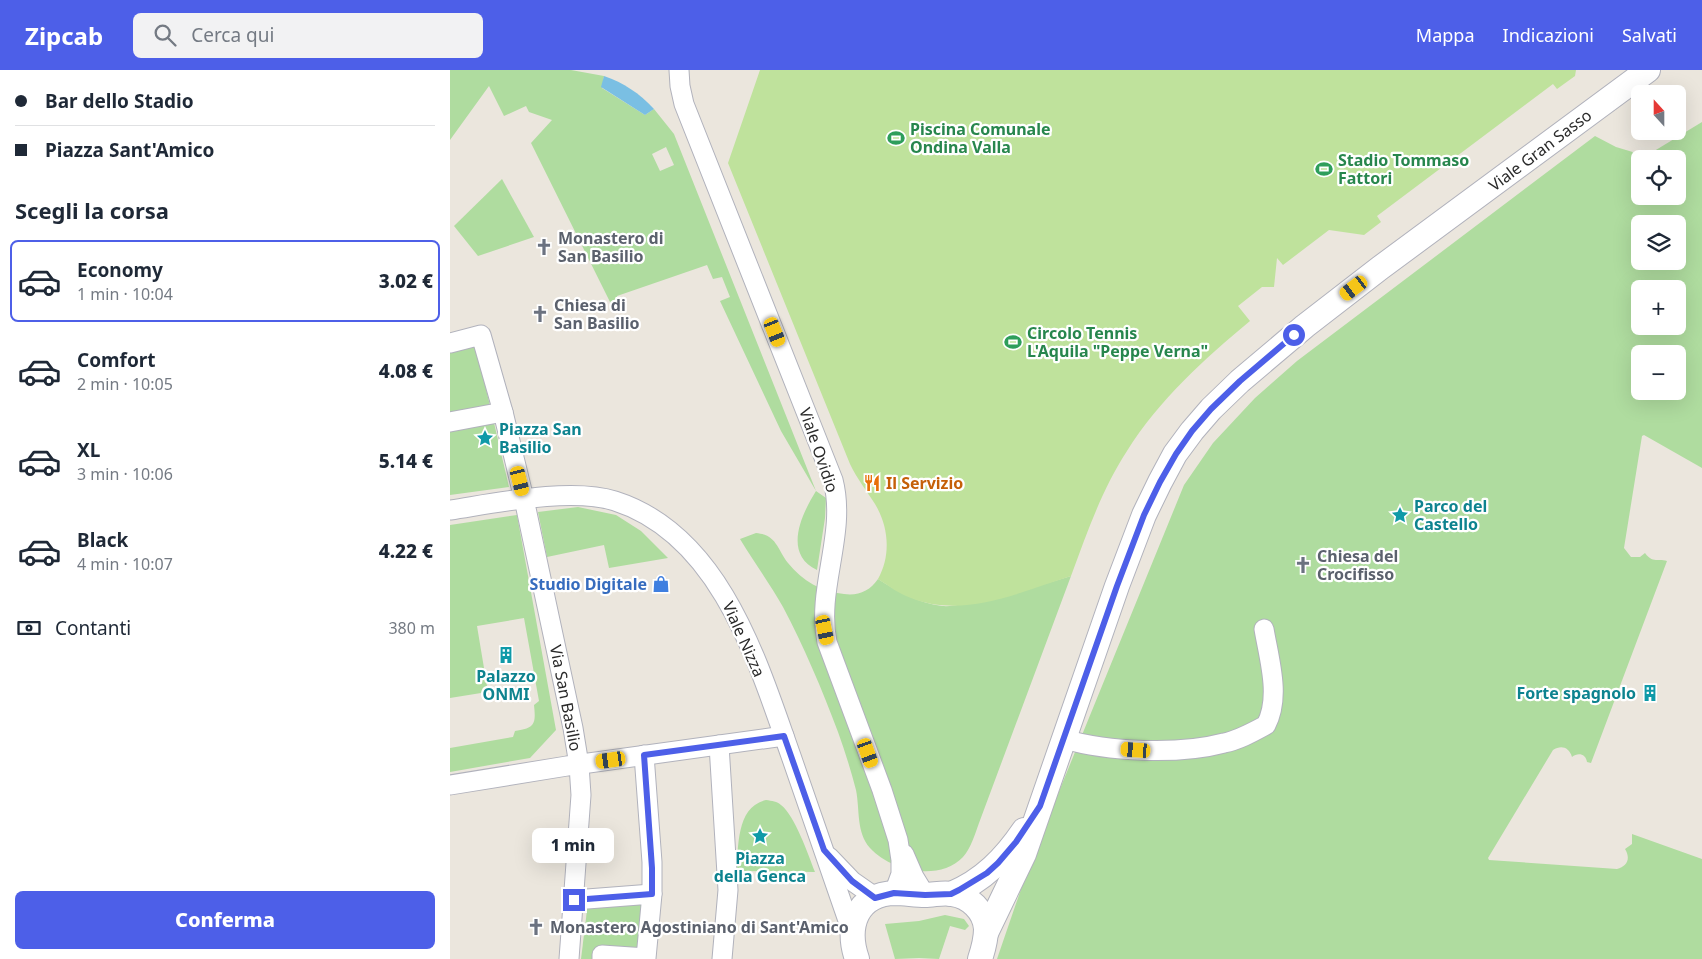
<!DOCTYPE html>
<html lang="it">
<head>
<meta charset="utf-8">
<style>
  body { margin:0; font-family:"Noto Sans",sans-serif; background:#f2f2f3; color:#1f2937; height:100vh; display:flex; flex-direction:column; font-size:19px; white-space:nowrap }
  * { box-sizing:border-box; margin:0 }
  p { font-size:16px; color:#747a83 }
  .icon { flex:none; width:28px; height:28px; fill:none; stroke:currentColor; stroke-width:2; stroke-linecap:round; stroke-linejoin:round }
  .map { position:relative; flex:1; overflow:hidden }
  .drawer { display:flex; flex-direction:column; background:#fff; width:450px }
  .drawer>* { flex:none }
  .guide { display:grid; align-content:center; height:110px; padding:0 15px; background:#fff }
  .needle { width:32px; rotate:339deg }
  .tools { position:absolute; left:1181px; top:15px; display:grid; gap:10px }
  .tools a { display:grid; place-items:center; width:55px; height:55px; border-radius:8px; background:#fff; box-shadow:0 5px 20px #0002; font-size:25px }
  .end { position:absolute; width:22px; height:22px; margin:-11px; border:6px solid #4d5fe8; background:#fff; box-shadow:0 0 0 2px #fff }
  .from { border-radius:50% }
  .bubble { position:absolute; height:35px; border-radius:8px; background:#fff; box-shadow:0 5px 20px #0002; font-size:16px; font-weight:800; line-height:35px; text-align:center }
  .car { position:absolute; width:15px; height:30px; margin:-15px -8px; border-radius:6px; box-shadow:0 0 4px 1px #0007; background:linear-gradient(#f5c518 24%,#345 0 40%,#f5c518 0 76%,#345 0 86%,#f5c518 0) }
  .guide b { display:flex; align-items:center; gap:18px; height:48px; font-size:19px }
  .guide b+b { border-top:1px solid #e0e1e3 }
  .guide i { width:12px; height:12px; background:#1f2937 }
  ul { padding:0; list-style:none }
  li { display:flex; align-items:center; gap:15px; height:82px; margin:0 10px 8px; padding:0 5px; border:2px solid transparent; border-radius:8px }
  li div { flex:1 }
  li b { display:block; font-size:19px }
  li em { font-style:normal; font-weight:800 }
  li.on { border-color:#4d5fe8 }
  li>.icon { width:45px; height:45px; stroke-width:1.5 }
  h2 { padding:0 15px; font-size:22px; line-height:60px }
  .pay { display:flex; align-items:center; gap:12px; height:55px; padding:0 15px; font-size:19px }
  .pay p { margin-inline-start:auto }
  .action { display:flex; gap:10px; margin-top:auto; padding:10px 15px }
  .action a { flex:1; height:58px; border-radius:8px; background:#4d5fe8; color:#fff; font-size:20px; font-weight:800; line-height:58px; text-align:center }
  header { display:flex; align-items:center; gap:30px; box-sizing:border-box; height:70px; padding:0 25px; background:#4d5fe8; color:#fff }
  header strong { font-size:24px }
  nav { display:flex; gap:28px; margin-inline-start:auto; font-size:18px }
  .search { width:350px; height:45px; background:#f2f2f3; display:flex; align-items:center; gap:12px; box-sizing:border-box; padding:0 18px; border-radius:8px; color:#747a83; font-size:19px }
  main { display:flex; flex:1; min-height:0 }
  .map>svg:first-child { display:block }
  .green { fill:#afdc9f; fill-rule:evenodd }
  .pitch { fill:#bfe29c }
  .water { fill:#7abfe3 }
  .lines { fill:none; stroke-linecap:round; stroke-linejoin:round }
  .minor-casing { stroke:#b1b2bc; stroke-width:21 }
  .tertiary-casing { stroke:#b1b2bc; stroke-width:26 }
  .minor { stroke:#fff; stroke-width:19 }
  .tertiary { stroke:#fff; stroke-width:24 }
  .route { stroke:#4d5fe8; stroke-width:6 }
  .labels { text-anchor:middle; stroke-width:4.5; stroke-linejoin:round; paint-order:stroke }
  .leisure-label { font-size:16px; font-weight:bold; fill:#27864d; stroke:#fff; text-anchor:start }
  .street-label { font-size:16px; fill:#2a2a2a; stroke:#fff }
  .worship-label { font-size:16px; font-weight:bold; fill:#5b616d; stroke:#fff; text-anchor:start }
  .culture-label { font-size:16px; font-weight:bold; fill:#0d838f; stroke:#fff; text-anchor:start }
  .food-label { font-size:16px; font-weight:bold; fill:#c56008; stroke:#fff; text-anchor:start }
  .shop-label { font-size:16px; font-weight:bold; fill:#366cbe; stroke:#fff; text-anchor:end }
</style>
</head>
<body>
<header>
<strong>Zipcab</strong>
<div class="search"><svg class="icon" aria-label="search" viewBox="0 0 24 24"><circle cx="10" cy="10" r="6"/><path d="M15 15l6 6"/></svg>Cerca qui</div>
<nav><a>Mappa</a><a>Indicazioni</a><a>Salvati</a></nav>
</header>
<main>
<section class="drawer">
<div class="guide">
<b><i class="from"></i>Bar dello Stadio</b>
<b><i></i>Piazza Sant'Amico</b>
</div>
<h2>Scegli la corsa</h2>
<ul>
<li class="on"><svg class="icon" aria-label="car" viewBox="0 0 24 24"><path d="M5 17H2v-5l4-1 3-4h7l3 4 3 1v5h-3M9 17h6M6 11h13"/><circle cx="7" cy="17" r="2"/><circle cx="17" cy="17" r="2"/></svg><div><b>Economy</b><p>1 min · 10:04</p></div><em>3.02 €</em></li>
<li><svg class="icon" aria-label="car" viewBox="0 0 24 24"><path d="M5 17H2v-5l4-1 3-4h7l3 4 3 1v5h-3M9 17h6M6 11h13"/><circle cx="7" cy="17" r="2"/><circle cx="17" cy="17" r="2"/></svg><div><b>Comfort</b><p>2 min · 10:05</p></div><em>4.08 €</em></li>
<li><svg class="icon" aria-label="car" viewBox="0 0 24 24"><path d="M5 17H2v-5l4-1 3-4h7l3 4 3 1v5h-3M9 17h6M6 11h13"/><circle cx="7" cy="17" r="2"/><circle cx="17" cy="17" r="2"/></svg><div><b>XL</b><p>3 min · 10:06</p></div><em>5.14 €</em></li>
<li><svg class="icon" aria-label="car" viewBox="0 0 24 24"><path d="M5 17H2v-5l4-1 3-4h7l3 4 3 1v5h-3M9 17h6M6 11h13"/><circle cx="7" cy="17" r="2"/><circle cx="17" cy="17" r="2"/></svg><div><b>Black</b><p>4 min · 10:07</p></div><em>4.22 €</em></li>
</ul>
<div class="pay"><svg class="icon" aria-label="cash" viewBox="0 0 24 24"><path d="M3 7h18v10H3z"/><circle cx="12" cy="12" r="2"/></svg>Contanti<p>380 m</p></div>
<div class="action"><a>Conferma</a></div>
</section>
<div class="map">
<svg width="1252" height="889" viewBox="0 0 1252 889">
  <rect width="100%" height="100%" fill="#ebe6dd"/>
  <g class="green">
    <path d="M 0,0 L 121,0 L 154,6 L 152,18 L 195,45 L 204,39 L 224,64 L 366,421 L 376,428 L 375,448 L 367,500 C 333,484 351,445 366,421 L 331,361 L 270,231 L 280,227 L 272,207 L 263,209 L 257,195 L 167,226 L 172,240 L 165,242 L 81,73 L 102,50 L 79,42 L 76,36 L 54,46 L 39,16 L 0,70 ZM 216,77 L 224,95 L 210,101 L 202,84 Z"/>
    <path d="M 1252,52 L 1252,398 L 1194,365 L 1192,366 L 1174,478 L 1181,487 L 1190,487 L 1195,483 C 1203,494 1208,488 1217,491 L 1141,693 L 1137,692 C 1136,684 1128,682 1122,687 C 1119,677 1111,675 1103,680 L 1038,788 L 1039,790 L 1167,799 C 1177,796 1181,789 1175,779 L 1182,774 L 1182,764 L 1252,789 L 1252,889 L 547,889 L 581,790 L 734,415 L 763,373 L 805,328 L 847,291 L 1145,66 L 1166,77 L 1196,86 ZM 1190,89 L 1228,89 L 1228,126 L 1190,126 ZM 1190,154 L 1228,154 L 1228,191 L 1190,191 ZM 1190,219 L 1228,219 L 1228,256 L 1190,256 ZM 1190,284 L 1228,284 L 1228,321 L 1190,321 Z"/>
    <path d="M 52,109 L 84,167 L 28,186 L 4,156 Z"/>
    <path d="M 26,276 L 59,417 L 0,425 L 0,282 Z"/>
    <path d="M 128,437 L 166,445 L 191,461 L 218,488 L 159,498 L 154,475 L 97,487 L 88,442 Z"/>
    <path d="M 67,445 L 106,660 L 80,688 L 0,702 L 0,678 L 63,667 L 65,661 C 85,658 86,654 84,635 L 89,631 L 74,548 L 27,556 L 37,616 L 31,623 L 0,628 L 0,455 Z"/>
    <path d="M 306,463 C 327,465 327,479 338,493 C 353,511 371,522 394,524 C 408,526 420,521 428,509 C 448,522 468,533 492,536 C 504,537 515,533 527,531 C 559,524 589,516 621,506 L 529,753 C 525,764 521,778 513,787 C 489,812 441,801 420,778 C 406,762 410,740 406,720 C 401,701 395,681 388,662 C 372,619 354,577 333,537 C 320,514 304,492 290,469 Z"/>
    <path d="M 316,730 C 322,731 327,731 331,735 C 345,746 358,784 365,802 L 286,801 C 289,776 286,737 316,730 Z"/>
    <path d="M 196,828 L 190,889 L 131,889 L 138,832 Z"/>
    <path d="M 495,845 L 514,849 L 519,856 L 515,860 L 500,856 L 489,889 L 469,888 L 445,889 L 435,854 L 469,851 Z"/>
  </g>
  <path class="pitch" d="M 310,0 L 1126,0 L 1125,6 L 1107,19 L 1103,14 L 927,146 L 931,152 L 914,165 L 879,160 L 833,195 L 827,188 L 824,217 L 812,217 L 788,236 L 800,251 C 754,289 709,330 677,381 C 652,419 637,463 621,506 C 570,522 514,549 461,528 C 449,524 439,516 428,509 C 441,486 439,457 425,434 C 417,421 407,409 400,394 L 278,93 Z"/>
  <path class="water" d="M 154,6 C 174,13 189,23 204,39 L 195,45 L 151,17 Z"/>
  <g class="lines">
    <g class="minor-casing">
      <g id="minor">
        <path d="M 229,0 L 230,16 L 234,34 L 383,410 C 397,464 366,518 377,572 L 432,720 L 448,770 L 451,790 L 451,804 L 444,823"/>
        <path d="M 0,273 L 31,265 L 53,342 L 74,429 L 123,658 L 129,695 L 131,725 L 119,889"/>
        <path d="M 0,352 L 53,342"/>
        <path d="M 0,440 C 46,433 121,417 165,431 C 271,465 308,593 341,686 C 362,746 382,806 403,865"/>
        <path d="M 614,669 C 658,682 729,685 774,673 C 789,670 803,662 816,655 C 831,627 819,589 814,559"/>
        <path d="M 269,675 L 278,820 L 272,889"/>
        <path d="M 194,685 L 202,792 L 202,824"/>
        <path d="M 0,715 L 117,696 L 334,666"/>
        <path d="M 454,784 L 464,807 L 475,825"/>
        <path d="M 379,787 L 402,811 L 425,827"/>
        <path d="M 124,830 L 202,824 L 196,888 L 152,885 L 152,889"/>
      </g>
    </g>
    <g class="tertiary-casing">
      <g id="tertiary">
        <path d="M 501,824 C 533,811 555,788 574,760"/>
        <path d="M 536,863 L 574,784 L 667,516 L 694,445 L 710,412 L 725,384 L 742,361 L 761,339 L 790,311 L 855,256 L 930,198 L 1198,0"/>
        <path d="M 407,889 C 396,857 406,824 445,823 C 455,823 465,825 475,825 C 484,825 493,822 502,824 C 519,826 535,841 536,859 C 536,869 533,880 530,889"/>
      </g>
    </g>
    <use href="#minor" class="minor"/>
    <use href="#tertiary" class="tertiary"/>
  </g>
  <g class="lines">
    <path class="route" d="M 124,830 L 202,824 L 202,798 L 194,685 L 334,666 L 374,780 L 402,811 L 425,828 L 444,823 L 475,825 L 501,824 L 509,820 L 537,803 L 548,793 L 566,772 L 590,736 L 667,516 L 694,445 L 710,412 L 726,384 L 742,361 L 761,339 L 790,311 L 844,265"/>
  </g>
  <defs>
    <g id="stadium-bare" transform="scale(1.35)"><path d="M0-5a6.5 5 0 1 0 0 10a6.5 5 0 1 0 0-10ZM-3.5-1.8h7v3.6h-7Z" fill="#2e9e5b" stroke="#fff" stroke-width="2.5" paint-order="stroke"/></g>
    <g id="church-bare" transform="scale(1.35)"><path d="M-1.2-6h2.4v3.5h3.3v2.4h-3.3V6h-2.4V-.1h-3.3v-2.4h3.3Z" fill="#6b7280" stroke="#fff" stroke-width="2.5" paint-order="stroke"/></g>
    <g id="sight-bare" transform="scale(1.35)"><path d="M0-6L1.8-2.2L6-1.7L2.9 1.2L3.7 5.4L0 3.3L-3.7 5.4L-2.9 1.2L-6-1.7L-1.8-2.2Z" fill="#0f9aa8" stroke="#fff" stroke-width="2.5" paint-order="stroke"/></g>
    <g id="restaurant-bare" transform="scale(1.35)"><path d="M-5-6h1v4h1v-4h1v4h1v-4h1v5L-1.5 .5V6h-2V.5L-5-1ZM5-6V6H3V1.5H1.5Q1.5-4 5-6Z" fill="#e8710a" stroke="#fff" stroke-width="2.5" paint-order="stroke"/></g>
    <g id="shop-bare" transform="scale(1.35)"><path d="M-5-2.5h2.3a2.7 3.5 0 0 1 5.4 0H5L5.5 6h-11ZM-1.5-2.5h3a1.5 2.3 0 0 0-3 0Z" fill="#3f7fe0" stroke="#fff" stroke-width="2.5" paint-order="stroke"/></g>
    <g id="building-bare" transform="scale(1.35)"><path d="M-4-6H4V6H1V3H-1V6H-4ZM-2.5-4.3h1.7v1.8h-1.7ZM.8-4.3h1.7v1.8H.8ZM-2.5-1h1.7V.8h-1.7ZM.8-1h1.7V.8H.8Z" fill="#0f9aa8" stroke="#fff" stroke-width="2.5" paint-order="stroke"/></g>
  </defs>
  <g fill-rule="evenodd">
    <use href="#stadium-bare" x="446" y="68"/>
    <use href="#stadium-bare" x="874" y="99"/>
    <use href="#church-bare" x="94" y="177"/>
    <use href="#church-bare" x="90" y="244"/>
    <use href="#stadium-bare" x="563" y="272"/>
    <use href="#sight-bare" x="35" y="368"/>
    <use href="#restaurant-bare" x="422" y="413"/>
    <use href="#sight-bare" x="950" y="445"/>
    <use href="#church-bare" x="853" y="495"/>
    <use href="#shop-bare" x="211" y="514"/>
    <use href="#building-bare" x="56" y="585"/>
    <use href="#building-bare" x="1200" y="623"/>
    <use href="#sight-bare" x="310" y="766"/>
    <use href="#church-bare" x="86" y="857"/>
  </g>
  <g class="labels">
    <g class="leisure-label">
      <text x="460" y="65">Piscina Comunale<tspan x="460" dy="18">Ondina Valla</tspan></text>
      <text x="888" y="96">Stadio Tommaso<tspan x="888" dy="18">Fattori</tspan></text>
      <text x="577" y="269">Circolo Tennis<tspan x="577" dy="18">L'Aquila "Peppe Verna"</tspan></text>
    </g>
    <g class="street-label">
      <text transform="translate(1090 80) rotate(-37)" y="6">Viale Gran Sasso</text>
      <text transform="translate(369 380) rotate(71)" y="6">Viale Ovidio</text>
      <text transform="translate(294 569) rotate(66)" y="6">Viale Nizza</text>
      <text transform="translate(116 628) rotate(79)" y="6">Via San Basilio</text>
    </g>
    <g class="worship-label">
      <text x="108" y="174">Monastero di<tspan x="108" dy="18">San Basilio</tspan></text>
      <text x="104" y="241">Chiesa di<tspan x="104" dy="18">San Basilio</tspan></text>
      <text x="867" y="492">Chiesa del<tspan x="867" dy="18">Crocifisso</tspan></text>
      <text x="100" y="863">Monastero Agostiniano di Sant'Amico</text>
    </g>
    <g class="culture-label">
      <text x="49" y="365">Piazza San<tspan x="49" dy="18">Basilio</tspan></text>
      <text x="964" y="442">Parco del<tspan x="964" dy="18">Castello</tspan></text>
      <text x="56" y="612" text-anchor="middle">Palazzo<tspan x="56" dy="18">ONMI</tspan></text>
      <text x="1186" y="629" text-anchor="end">Forte spagnolo</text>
      <text x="310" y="794" text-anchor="middle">Piazza<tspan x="310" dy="18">della Genca</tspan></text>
    </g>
    <g class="food-label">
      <text x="436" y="419">Il Servizio</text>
    </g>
    <g class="shop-label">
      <text x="197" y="520">Studio Digitale</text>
    </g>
  </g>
</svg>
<div class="tools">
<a><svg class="needle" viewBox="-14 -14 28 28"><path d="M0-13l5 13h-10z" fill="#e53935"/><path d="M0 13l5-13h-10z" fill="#747a83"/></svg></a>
<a><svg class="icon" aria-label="locate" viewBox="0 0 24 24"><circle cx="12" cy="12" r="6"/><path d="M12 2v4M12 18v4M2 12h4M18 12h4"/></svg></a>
<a><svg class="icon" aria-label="layers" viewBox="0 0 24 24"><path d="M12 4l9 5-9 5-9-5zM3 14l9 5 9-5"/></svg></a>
<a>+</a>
<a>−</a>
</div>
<i class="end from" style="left:844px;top:265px"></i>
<i class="end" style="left:124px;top:830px"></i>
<div class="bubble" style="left:82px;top:758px;width:82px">1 min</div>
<i class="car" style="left:904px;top:218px;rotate:233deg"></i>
<i class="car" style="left:325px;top:262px;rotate:158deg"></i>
<i class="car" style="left:70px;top:411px;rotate:166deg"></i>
<i class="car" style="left:375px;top:560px;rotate:168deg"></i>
<i class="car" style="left:686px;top:680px;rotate:274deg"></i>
<i class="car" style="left:418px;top:683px;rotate:160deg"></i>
<i class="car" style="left:161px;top:690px;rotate:262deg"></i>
</div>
</main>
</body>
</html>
